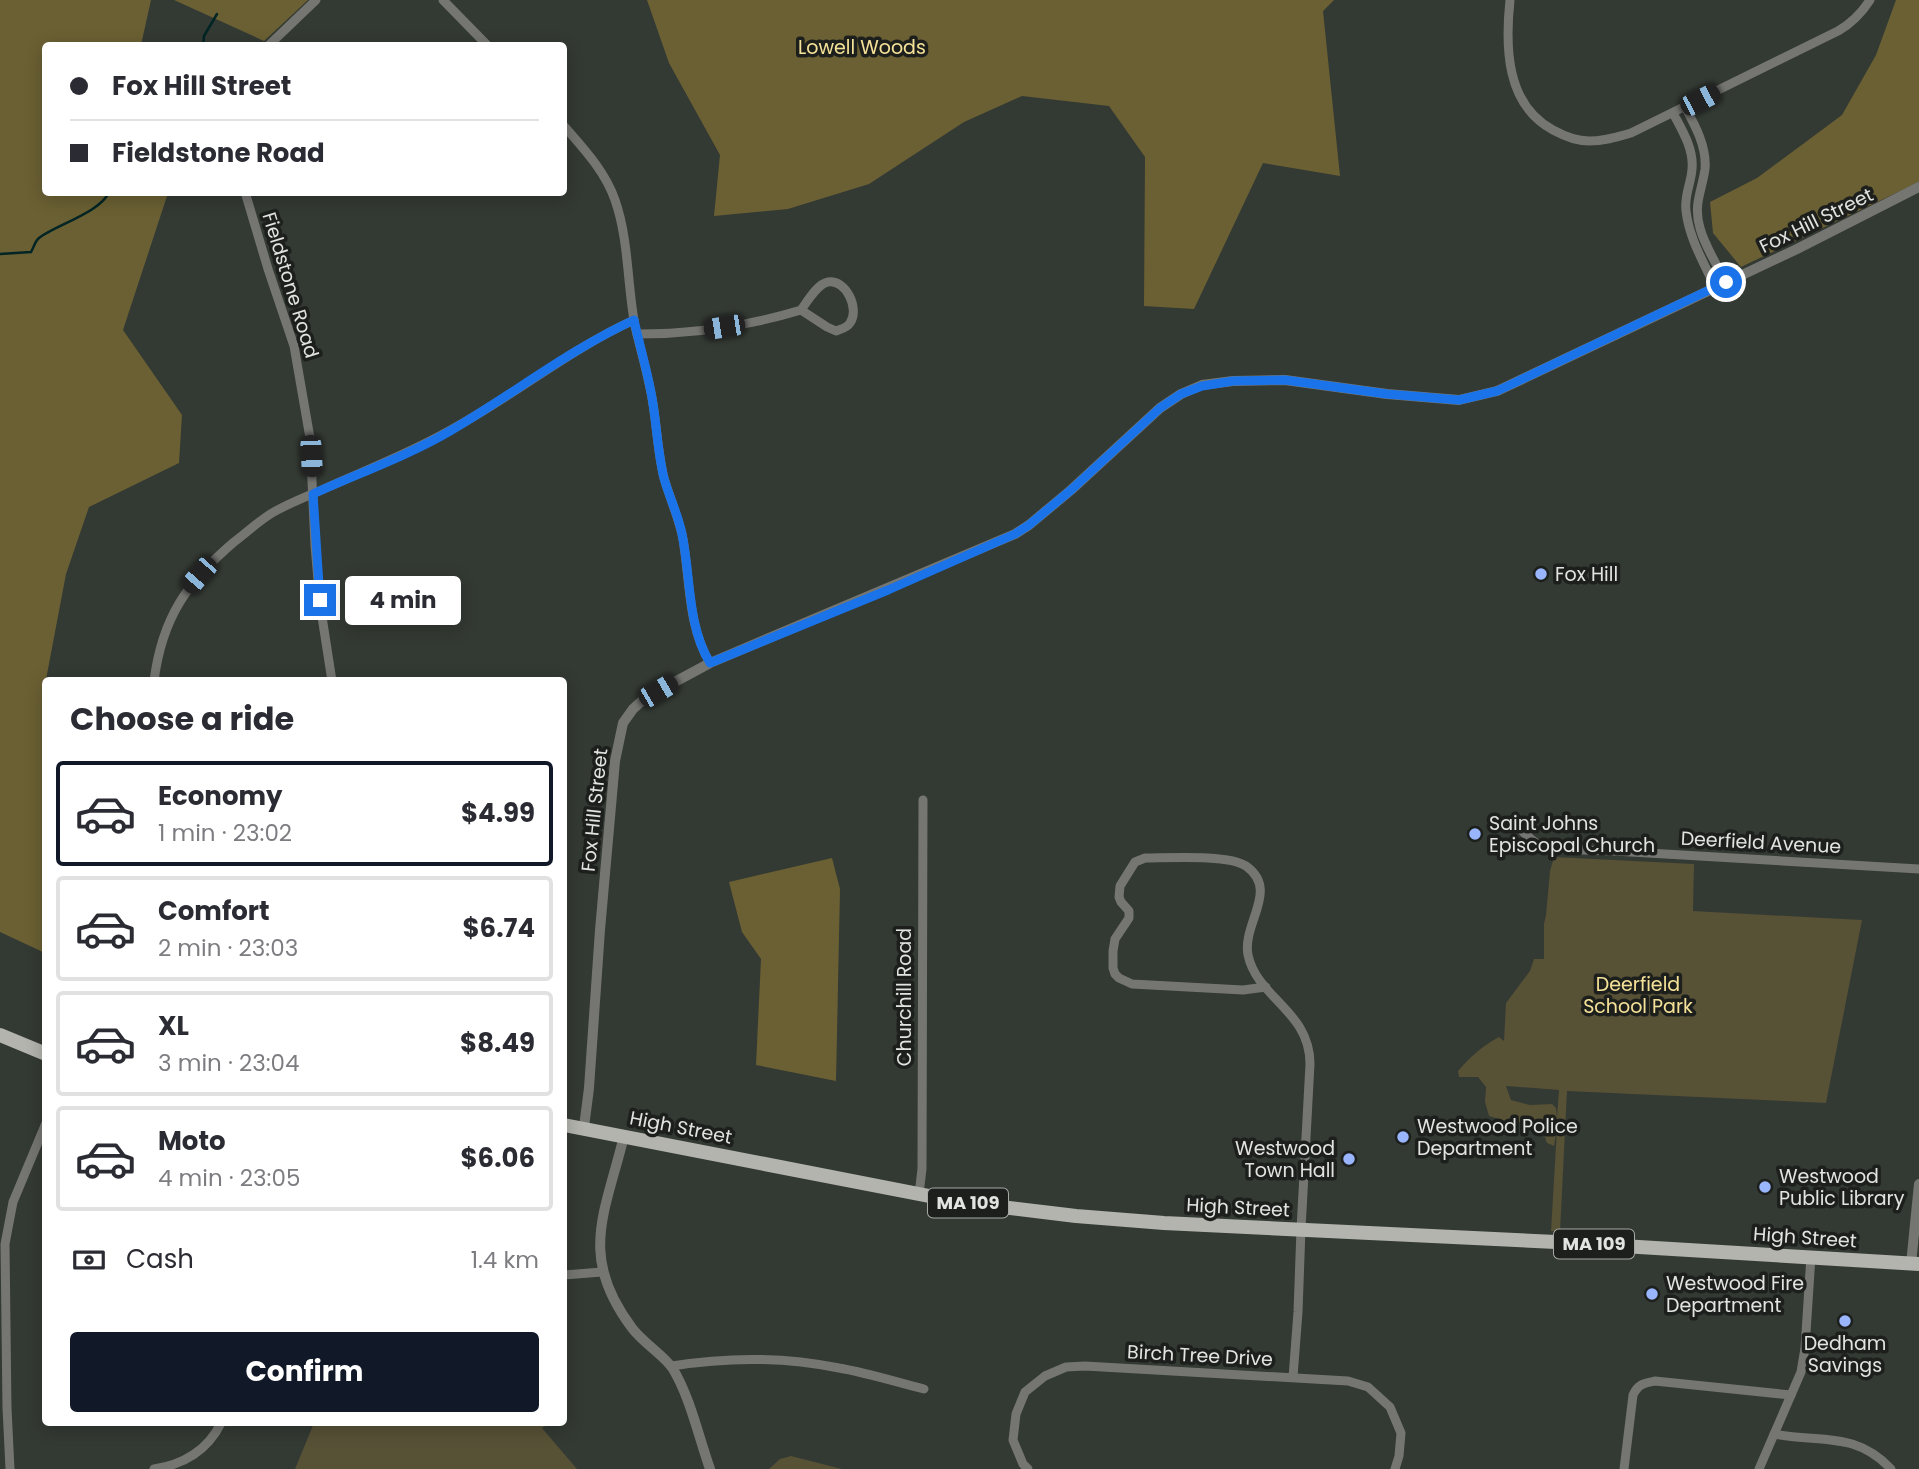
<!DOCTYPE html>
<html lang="en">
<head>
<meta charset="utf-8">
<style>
  body { margin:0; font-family:Poppins,sans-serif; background:#f7f7f7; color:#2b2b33; height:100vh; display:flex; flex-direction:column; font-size:26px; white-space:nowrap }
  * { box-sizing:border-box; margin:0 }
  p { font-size:23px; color:#7c7c81 }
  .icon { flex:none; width:38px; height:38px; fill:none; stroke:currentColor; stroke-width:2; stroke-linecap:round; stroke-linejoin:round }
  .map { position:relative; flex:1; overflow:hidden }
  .side { position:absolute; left:42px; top:677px; width:525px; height:749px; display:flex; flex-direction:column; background:#fff; border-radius:7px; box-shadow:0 4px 18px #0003 }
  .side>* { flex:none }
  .hud { position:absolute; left:42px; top:42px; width:525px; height:154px; border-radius:7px; box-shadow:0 4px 18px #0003; display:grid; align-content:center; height:154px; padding:0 28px; background:#fff }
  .end { position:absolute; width:32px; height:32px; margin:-16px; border:9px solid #1a73e8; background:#fff; box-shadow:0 0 0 4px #fff }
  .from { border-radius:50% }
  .bubble { position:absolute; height:49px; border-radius:7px; background:#fff; box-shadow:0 4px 18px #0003; font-size:23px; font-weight:700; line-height:49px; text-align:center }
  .car { position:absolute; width:21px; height:42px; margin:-21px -10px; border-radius:9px; box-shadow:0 0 5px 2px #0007; background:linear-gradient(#222 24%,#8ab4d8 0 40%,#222 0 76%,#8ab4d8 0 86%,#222 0) }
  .hud b { display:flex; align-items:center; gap:24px; height:66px; font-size:26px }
  .hud b+b { border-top:2px solid #e1e1e2 }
  .hud i { width:18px; height:18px; background:#2b2b33 }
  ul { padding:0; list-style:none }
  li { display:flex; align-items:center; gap:21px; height:105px; margin:0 14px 10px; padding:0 14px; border:4px solid #e1e1e2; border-radius:7px }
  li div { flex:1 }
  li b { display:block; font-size:26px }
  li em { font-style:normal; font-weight:700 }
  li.on { border-color:#111827 }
  li>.icon { width:63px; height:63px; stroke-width:1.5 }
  h2 { padding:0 28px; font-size:32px; line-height:84px }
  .pay { display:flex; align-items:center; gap:18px; height:77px; padding:0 28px; font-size:26px }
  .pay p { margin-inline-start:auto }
  .primary-button { display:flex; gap:14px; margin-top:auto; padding:14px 28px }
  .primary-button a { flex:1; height:80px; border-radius:7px; background:#111827; color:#fff; font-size:28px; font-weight:700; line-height:80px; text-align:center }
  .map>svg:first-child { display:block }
  .green { fill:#575136; fill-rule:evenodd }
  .forest { fill:#6b6033 }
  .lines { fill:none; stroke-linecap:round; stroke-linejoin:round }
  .stream { stroke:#012424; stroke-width:2.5 }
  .minor { stroke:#757672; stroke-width:9 }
  .tertiary { stroke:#757672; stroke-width:10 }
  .primary { stroke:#b2b4ad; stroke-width:14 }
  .route { stroke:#1a73e8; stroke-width:9 }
  .poi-dot { fill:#99b5fd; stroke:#1d1f1d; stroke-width:2.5 }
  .labels { text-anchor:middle; stroke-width:7; stroke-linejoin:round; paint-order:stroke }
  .shield { fill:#1d1f1d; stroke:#a6a9a6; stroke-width:2 }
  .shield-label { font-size:18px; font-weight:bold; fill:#e1e4e1 }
  .park-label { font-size:19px; fill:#f5e298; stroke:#1d1f1d }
  .street-label { font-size:19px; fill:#e1e4e1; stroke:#1d1f1d }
  .poi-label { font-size:19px; fill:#e1e4e1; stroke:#1d1f1d; text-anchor:start }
</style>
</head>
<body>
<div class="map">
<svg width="1919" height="1469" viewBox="0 0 1919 1469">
  <rect width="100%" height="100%" fill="#333933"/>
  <g class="green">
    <path d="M 1554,857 L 1694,864 L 1693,911 L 1862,920 L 1826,1103 L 1567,1091 L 1560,1232 L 1551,1231 L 1557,1128 L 1554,1146 L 1547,1143 L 1542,1129 L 1534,1123 L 1505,1121 L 1489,1116 L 1485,1102 L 1486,1087 L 1478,1077 L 1459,1077 L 1458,1071 C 1470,1057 1482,1046 1499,1037 L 1504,1041 L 1506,1003 L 1530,971 L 1534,959 L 1544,959 L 1544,924 L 1546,915 L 1550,871 ZM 1506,1086 L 1559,1090 L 1557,1118 L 1556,1108 L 1552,1104 L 1530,1105 L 1511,1100 Z"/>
    <path d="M 314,1423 L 549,1423 L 542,1428 L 577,1469 L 295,1469 Z"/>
    <path d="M 791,1456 L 842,1469 L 769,1469 L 780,1459 Z"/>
  </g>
  <g class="forest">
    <path d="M 0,0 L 151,0 L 141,45 L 46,46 L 46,192 L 168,193 L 123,330 L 182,415 L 179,463 L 89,507 L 66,574 L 44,690 L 46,710 L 45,953 L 0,932 Z"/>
    <path d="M 174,0 L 308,0 L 264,41 Z"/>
    <path d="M 647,0 L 1334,0 L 1323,11 L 1340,176 L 1263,163 L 1194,309 L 1144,306 L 1145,157 L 1109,106 L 1022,96 L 964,122 L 869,184 L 788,209 L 714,216 L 720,155 L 669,63 Z"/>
    <path d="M 1896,0 L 1919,0 L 1919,182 L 1741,267 L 1713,233 L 1710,202 L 1757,178 L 1842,115 L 1876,55 Z"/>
    <path d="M 832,858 L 840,889 L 836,1081 L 756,1065 L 761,959 L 742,932 L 729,882 Z"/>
  </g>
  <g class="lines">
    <g class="stream">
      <path d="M 203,46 L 204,36 L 217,14"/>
      <path d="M 0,254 L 31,252 C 34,247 35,241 39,238 C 56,225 101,212 109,192"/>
    </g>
    <g class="minor">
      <path d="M 443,0 L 488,46"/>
      <path d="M 1510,0 C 1505,47 1506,105 1553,130 C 1564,136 1577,141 1589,141 C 1604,141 1617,137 1631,133 L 1838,31 C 1852,23 1861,14 1870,0"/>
      <path d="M 268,46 L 316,0"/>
      <path d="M 1685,107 C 1695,125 1707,147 1705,169 C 1702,191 1693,204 1700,228 C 1705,247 1717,265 1726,282"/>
      <path d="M 1673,113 C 1682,130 1694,149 1692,169 C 1691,184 1684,195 1686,211 C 1689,238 1704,263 1715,287"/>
      <path d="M 564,126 C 583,148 605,171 615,200 C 629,240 627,284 635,326 C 641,352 649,378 653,404 C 657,429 658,454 664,478 C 670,499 679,518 683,539 C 690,581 688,627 710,663"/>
      <path d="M 245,192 L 268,269 L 294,346 L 310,438 L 315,545 L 320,604 L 332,681"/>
      <path d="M 637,334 C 693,334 748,326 801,310 L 827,327 L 836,331 C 841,329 847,328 850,323 C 860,309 846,279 828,282 C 817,284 807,302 801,310"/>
      <path d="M 154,681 C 162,618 187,582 234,542 C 247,532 259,521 272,513 C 289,503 308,496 326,488 C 366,470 408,454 447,432 C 511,398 568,350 634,320"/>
      <path d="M 1523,832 C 1532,840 1539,847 1551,849 L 1614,851 L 1919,869"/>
      <path d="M 1266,987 L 1243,990 L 1132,984 L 1119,978 L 1115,974 L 1113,968 L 1113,951 L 1115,939 L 1129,918 L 1129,911 L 1121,902 L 1119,897 L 1120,886 L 1135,862 L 1145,858 C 1167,858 1229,854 1246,866 C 1280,890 1242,923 1248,955 C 1257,998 1310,1011 1310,1064 L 1301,1229 L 1298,1312 L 1293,1377"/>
      <path d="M 919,1194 L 922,1169 L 923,800"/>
      <path d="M 564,1275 L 602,1272"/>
      <path d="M 672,1366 C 727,1357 784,1357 839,1368 C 868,1373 896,1382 924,1389"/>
      <path d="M 1774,1434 C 1820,1443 1856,1431 1891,1469"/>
      <path d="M 10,1469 L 7,1408 L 5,1244 L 13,1202 L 46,1123"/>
      <path d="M 154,1469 C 183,1465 208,1450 221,1423"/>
      <path d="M 1028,1469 L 1023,1464 L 1013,1440 L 1016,1414 L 1025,1392 L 1045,1376 L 1066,1367 L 1085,1366 L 1348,1381 L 1368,1387 L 1390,1407 L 1401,1433 L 1399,1456 L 1395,1469"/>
      <path d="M 1624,1469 L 1633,1395 C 1638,1384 1644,1383 1655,1381 L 1791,1395"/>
      <path d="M 1759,1469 L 1801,1372 L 1805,1348 L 1811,1256"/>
    </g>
    <g class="tertiary">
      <path d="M 584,1127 L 589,1088 L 600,930 L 615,761 L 623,723 L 633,709 L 645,698 L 710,663 L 1015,534 L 1029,525 L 1071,490 L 1160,408 L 1181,394 L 1202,385 L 1233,381 L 1285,380 L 1387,394 L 1459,400 L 1497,391 L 1512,384 L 1797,249 L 1919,187"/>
      <path d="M 624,1136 C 605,1214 578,1256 632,1328 C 643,1343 665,1356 673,1369 C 690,1397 699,1438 710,1469"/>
      <path d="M 1911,1264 L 1919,1184"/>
    </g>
    <g class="primary">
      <path d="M 0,1035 L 46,1054"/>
      <path d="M 564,1125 L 960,1202 L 1076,1216 L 1164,1223 L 1556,1242 L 1919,1264"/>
    </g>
  </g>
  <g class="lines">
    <path class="route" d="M 320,600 L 313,494 C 359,473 407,456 450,431 C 512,395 569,350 634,320 C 640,348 649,376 653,404 C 657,429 658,454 664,478 C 669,497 678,514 682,534 C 691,577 687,625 710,663 L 888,590 L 1015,534 L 1029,525 L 1071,490 L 1160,408 L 1181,394 L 1202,386 L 1233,381 L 1285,380 L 1387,394 L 1459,400 L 1497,391 L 1512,384 L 1726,282"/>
  </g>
  <g class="poi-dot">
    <circle cx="1541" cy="574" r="7"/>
    <circle cx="1475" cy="834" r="7"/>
    <circle cx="1403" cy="1137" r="7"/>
    <circle cx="1349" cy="1159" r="7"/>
    <circle cx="1765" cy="1187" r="7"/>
    <circle cx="1652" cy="1294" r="7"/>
    <circle cx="1845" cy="1321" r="7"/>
  </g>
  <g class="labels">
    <g class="shield">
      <rect x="928" y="1188.5" width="80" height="29" rx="5"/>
      <rect x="1554" y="1229.5" width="80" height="29" rx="5"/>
    </g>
    <g class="shield-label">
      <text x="968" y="1209">MA 109</text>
      <text x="1594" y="1250">MA 109</text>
    </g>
    <g class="park-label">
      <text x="862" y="54">Lowell Woods</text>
      <text x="1638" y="991">Deerfield<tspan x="1638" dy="22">School Park</tspan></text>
    </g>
    <g class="street-label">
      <text transform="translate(1816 220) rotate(-26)" y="7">Fox Hill Street</text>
      <text transform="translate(291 285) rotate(73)" y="7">Fieldstone Road</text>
      <text transform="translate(594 810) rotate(-84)" y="7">Fox Hill Street</text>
      <text transform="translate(1761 842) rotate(3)" y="7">Deerfield Avenue</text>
      <text transform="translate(904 997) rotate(-90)" y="7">Churchill Road</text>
      <text transform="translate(681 1127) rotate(11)" y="7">High Street</text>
      <text transform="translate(1238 1207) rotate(3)" y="7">High Street</text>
      <text transform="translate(1805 1237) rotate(4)" y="7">High Street</text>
      <text transform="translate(1200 1355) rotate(3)" y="7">Birch Tree Drive</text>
    </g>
    <g class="poi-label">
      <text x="1555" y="581">Fox Hill</text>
      <text x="1489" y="830">Saint Johns<tspan x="1489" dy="22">Episcopal Church</tspan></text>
      <text x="1417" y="1133">Westwood Police<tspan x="1417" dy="22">Department</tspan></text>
      <text x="1335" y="1155" text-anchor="end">Westwood<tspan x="1335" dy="22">Town Hall</tspan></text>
      <text x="1779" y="1183">Westwood<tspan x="1779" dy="22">Public Library</tspan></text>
      <text x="1666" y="1290">Westwood Fire<tspan x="1666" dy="22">Department</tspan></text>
      <text x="1845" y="1350" text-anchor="middle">Dedham<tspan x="1845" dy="22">Savings</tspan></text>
    </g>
  </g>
</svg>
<i class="end from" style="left:1726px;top:282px"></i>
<i class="end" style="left:320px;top:600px"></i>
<div class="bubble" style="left:345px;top:576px;width:116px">4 min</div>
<i class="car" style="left:1700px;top:100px;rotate:63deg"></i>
<i class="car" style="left:724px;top:327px;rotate:261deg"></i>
<i class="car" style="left:311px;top:456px;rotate:177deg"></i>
<i class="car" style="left:199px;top:575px;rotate:221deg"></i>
<i class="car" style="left:658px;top:691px;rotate:60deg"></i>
<div class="hud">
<b><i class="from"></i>Fox Hill Street</b>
<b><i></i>Fieldstone Road</b>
</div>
<section class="side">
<h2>Choose a ride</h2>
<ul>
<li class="on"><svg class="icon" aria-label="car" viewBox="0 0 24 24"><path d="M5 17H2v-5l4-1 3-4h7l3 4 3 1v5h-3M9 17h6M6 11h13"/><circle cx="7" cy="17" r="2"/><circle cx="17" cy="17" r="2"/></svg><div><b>Economy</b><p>1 min · 23:02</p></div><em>$4.99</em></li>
<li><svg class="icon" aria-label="car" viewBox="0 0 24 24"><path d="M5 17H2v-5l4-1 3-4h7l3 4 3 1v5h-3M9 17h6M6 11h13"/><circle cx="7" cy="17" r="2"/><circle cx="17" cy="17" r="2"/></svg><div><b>Comfort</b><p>2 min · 23:03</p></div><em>$6.74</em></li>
<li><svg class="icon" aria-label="car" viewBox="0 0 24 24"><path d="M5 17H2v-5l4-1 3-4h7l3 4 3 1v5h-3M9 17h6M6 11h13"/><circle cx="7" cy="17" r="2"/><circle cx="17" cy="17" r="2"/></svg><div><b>XL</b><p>3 min · 23:04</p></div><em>$8.49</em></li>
<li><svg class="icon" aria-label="car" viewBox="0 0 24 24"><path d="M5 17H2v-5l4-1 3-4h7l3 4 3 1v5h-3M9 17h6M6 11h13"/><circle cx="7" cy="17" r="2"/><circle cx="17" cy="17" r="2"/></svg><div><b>Moto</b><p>4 min · 23:05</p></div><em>$6.06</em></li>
</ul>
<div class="pay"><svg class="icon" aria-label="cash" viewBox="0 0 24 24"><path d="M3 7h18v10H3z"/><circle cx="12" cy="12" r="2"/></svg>Cash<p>1.4 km</p></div>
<div class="primary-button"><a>Confirm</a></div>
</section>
</div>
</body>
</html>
